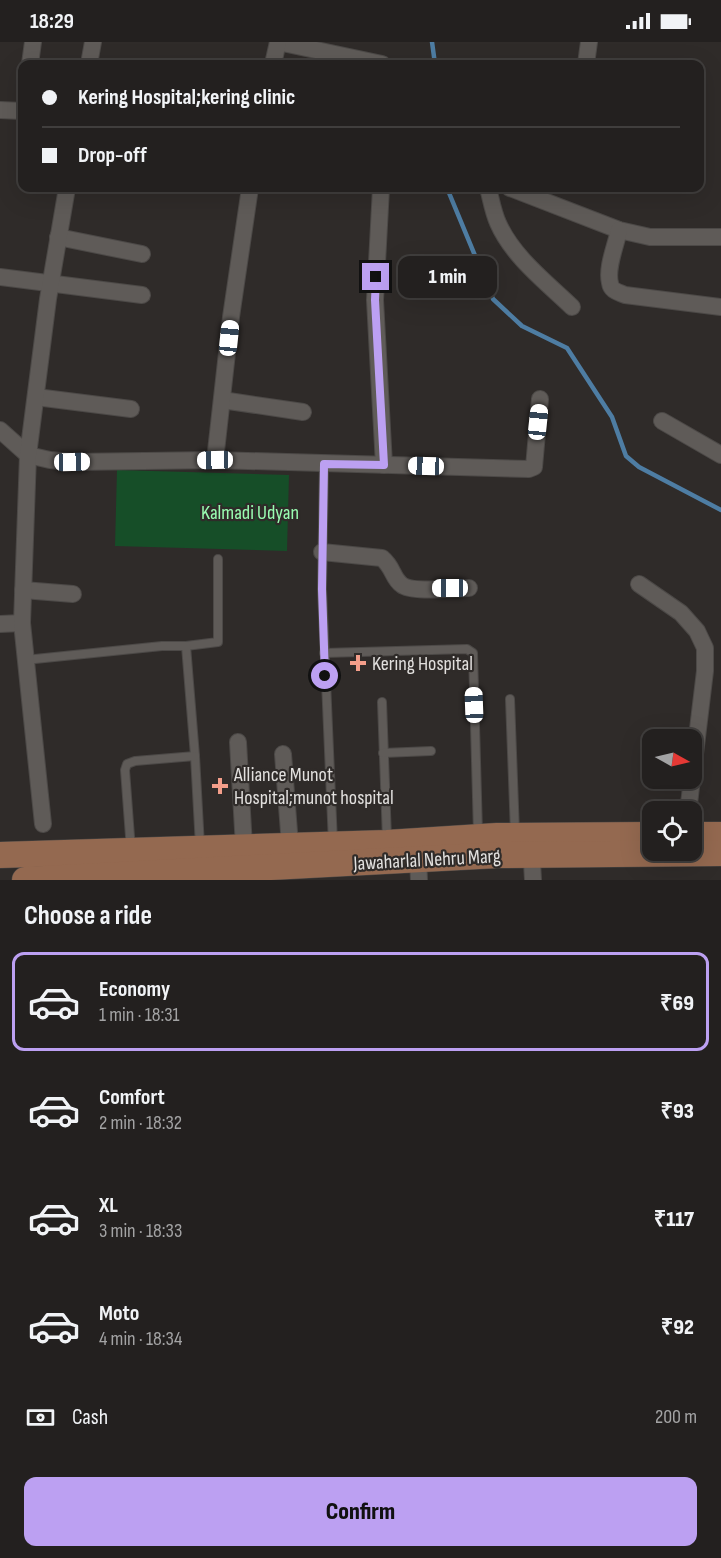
<!DOCTYPE html>
<html lang="en">
<head>
<meta charset="utf-8">
<style>
  body { margin:0; font-family:"Sofia Sans Condensed",sans-serif; background:#2f2d2c; color:#f1f3f6; height:100vh; display:flex; flex-direction:column; font-size:22px; white-space:nowrap }
  * { box-sizing:border-box; margin:0 }
  p { font-size:20px; color:#a3a3a4 }
  .icon { flex:none; width:33px; height:33px; fill:none; stroke:currentColor; stroke-width:2; stroke-linecap:round; stroke-linejoin:round }
  .map { position:relative; height:838px; overflow:hidden }
  .panel { display:flex; flex-direction:column; background:#23201f; flex:1 }
  .panel>* { flex:none }
  .banner { position:absolute; left:18px; top:18px; width:686px; height:132px; border-radius:12px; box-shadow:0 6px 24px #0002,0 0 0 2px #403e3d; display:grid; align-content:center; height:132px; padding:0 24px; background:#23201f }
  .needle { width:39px; rotate:98deg }
  .tools { position:absolute; left:642px; top:687px; display:grid; gap:12px }
  .tools a { display:grid; place-items:center; width:60px; height:60px; border-radius:12px; background:#23201f; box-shadow:0 6px 24px #0002,0 0 0 2px #403e3d; font-size:30px }
  .end { position:absolute; width:27px; height:27px; margin:-14px; border:8px solid #bca0f2; background:#111; box-shadow:0 0 0 3px #111 }
  .from { border-radius:50% }
  .bubble { position:absolute; height:42px; border-radius:12px; background:#23201f; box-shadow:0 6px 24px #0002,0 0 0 2px #403e3d; font-size:20px; font-weight:800; line-height:42px; text-align:center }
  .car { position:absolute; width:18px; height:36px; margin:-18px -9px; border-radius:8px; box-shadow:0 0 4px 2px #0007; background:linear-gradient(#fff 24%,#345 0 40%,#fff 0 76%,#345 0 86%,#fff 0) }
  .banner b { display:flex; align-items:center; gap:21px; height:57px; font-size:22px }
  .banner b+b { border-top:2px solid #403e3d }
  .banner i { width:15px; height:15px; background:#f1f3f6 }
  ul { padding:0; list-style:none }
  li { display:flex; align-items:center; gap:18px; height:99px; margin:0 12px 9px; padding:0 12px; border:3px solid transparent; border-radius:12px }
  li div { flex:1 }
  li b { display:block; font-size:22px }
  li em { font-style:normal; font-weight:800 }
  li.active { border-color:#bca0f2 }
  li>.icon { width:54px; height:54px; stroke-width:1.5 }
  h2 { padding:0 24px; font-size:27px; line-height:72px }
  .pay { display:flex; align-items:center; gap:15px; height:66px; padding:0 24px; font-size:22px }
  .pay p { margin-inline-start:auto }
  .action { display:flex; gap:12px; margin-top:auto; padding:12px 24px }
  .action a { flex:1; height:69px; border-radius:12px; background:#bca0f2; color:#111; font-size:24px; font-weight:800; line-height:69px; text-align:center }
  .status { display:flex; justify-content:space-between; align-items:center; height:42px; padding:0 30px; background:#23201f; direction:ltr }
  .status svg { height:16px; fill:currentColor }
  .map>svg:first-child { display:block }
  .green { fill:#164e28 }
  .lines { fill:none; stroke-linecap:round; stroke-linejoin:round }
  .stream { stroke:#4e7da3; stroke-width:4.5 }
  .lane-casing { stroke:#4c4947; stroke-width:10 }
  .street-casing { stroke:#4c4947; stroke-width:18 }
  .primary-casing { stroke:#4c4947; stroke-width:27 }
  .lane { stroke:#5f5b58; stroke-width:8 }
  .street { stroke:#5f5b58; stroke-width:16 }
  .primary { stroke:#946950; stroke-width:26 }
  .route { stroke:#bca0f2; stroke-width:8 }
  .poi-dot { fill:#f49e8a; stroke:#2f2b29; stroke-width:2 }
  .labels { text-anchor:middle; stroke-width:4.5; stroke-linejoin:round; paint-order:stroke }
  .park-label { font-size:20px; fill:#9afeb2; stroke:#2f2b29 }
  .poi-label { font-size:20px; fill:#e2e0de; stroke:#2f2b29; text-anchor:start }
  .street-label { font-size:20px; fill:#e2e0de; stroke:#2f2b29 }
</style>
</head>
<body>
<div class="status"><b>18:29</b><svg viewBox="0 0 49 12"><path d="M0 12V9h3v3zM5 12V6h3v6zM10 12V3h3v9zM15 12V0h3v12zM26 1h20v11H26zM47 4h2v5h-2z"/></svg></div>
<div class="map">
<svg width="721" height="838" viewBox="0 0 721 838">
  <rect width="100%" height="100%" fill="#2f2b29"/>
  <path class="green" d="M 117,428 L 289,433 L 287,509 L 115,504 Z"/>
  <g class="lines">
    <g class="stream">
      <path d="M 432,0 L 435,22"/>
      <path d="M 447,146 L 493,257 L 522,284 L 567,306 L 612,375 L 626,414 L 639,425 L 721,468"/>
    </g>
    <g class="lane-casing">
      <g id="lane">
        <path d="M 324,421 L 322,547 L 333,801"/>
        <path d="M 186,604 L 218,600 L 218,517"/>
        <path d="M 324,611 L 467,607 L 473,611 L 478,791"/>
        <path d="M 25,618 L 162,604 L 186,604 L 195,714 L 200,804"/>
        <path d="M 510,657 L 515,791"/>
        <path d="M 382,660 L 387,797"/>
        <path d="M 383,711 L 431,709"/>
        <path d="M 131,808 L 125,728 L 127,722 L 135,719 L 195,714"/>
      </g>
    </g>
    <g class="street-casing">
      <g id="street">
        <path d="M 278,0 L 382,22"/>
        <path d="M 30,22 L 33,0"/>
        <path d="M 89,22 L 93,0"/>
        <path d="M 273,22 L 278,0"/>
        <path d="M 586,22 L 589,0"/>
        <path d="M 0,68 L 22,69"/>
        <path d="M 381,146 L 375,258 L 384,423"/>
        <path d="M 488,146 C 491,157 493,170 498,181 C 513,215 546,240 572,265"/>
        <path d="M 510,146 L 619,188 L 650,195 L 721,195"/>
        <path d="M 619,188 C 616,203 606,226 610,241 C 611,249 618,250 625,253 L 721,265"/>
        <path d="M 58,195 L 142,212"/>
        <path d="M 0,235 L 142,253"/>
        <path d="M 36,355 L 131,367"/>
        <path d="M 222,358 L 303,370"/>
        <path d="M 662,379 L 721,413"/>
        <path d="M 0,388 L 28,413 L 50,418 L 72,420 L 215,418 L 529,427 L 534,425 L 540,357"/>
        <path d="M 215,418 L 231,275 L 250,146"/>
        <path d="M 322,510 L 382,516 C 394,526 392,536 402,543 C 412,551 455,546 469,546"/>
        <path d="M 639,542 L 681,571 L 697,589 L 705,606 L 705,629 L 688,770"/>
        <path d="M 23,548 L 73,552"/>
        <path d="M 0,582 L 22,581"/>
        <path d="M 238,700 L 244,805"/>
        <path d="M 283,712 L 290,803"/>
        <path d="M 43,782 L 22,581 L 28,413 L 48,257 L 67,146"/>
        <path d="M 531,803 L 533,838"/>
        <path d="M 418,817 L 419,838"/>
      </g>
    </g>
    <g class="primary-casing">
      <g id="primary">
        <path d="M 692,793 L 721,793"/>
        <path d="M 0,813 L 387,801 L 497,794 L 652,793"/>
        <path d="M 25,838 L 498,813 L 721,811"/>
      </g>
    </g>
    <use href="#lane" class="lane"/>
    <use href="#street" class="street"/>
    <use href="#primary" class="primary"/>
  </g>
  <g class="lines">
    <path class="route" d="M 325,634 L 322,547 L 324,422 L 384,423 L 375,258 L 376,235"/>
  </g>
  <g class="poi-dot">
    <path d="M355 612h6v6h6v6h-6v6h-6v-6h-6v-6h6z"/>
    <path d="M217 735h6v6h6v6h-6v6h-6v-6h-6v-6h6z"/>
  </g>
  <g class="labels">
    <g class="park-label">
      <text x="250" y="477">Kalmadi Udyan</text>
    </g>
    <g class="poi-label">
      <text x="372" y="628">Kering Hospital</text>
      <text x="234" y="739">Alliance Munot<tspan x="234" dy="23">Hospital;munot hospital</tspan></text>
    </g>
    <g class="street-label">
      <text transform="translate(427 817) rotate(-3)" y="7">Jawaharlal Nehru Marg</text>
    </g>
  </g>
</svg>
<div class="tools">
<a><svg class="needle" viewBox="-14 -14 28 28"><path d="M0-13l5 13h-10z" fill="#e53935"/><path d="M0 13l5-13h-10z" fill="#a3a3a4"/></svg></a>
<a><svg class="icon" aria-label="locate" viewBox="0 0 24 24"><circle cx="12" cy="12" r="6"/><path d="M12 2v4M12 18v4M2 12h4M18 12h4"/></svg></a>
</div>
<i class="end from" style="left:325px;top:634px"></i>
<i class="end" style="left:376px;top:235px"></i>
<div class="bubble" style="left:398px;top:214px;width:99px">1 min</div>
<i class="car" style="left:229px;top:296px;rotate:6deg"></i>
<i class="car" style="left:538px;top:380px;rotate:6deg"></i>
<i class="car" style="left:215px;top:418px;rotate:269deg"></i>
<i class="car" style="left:72px;top:420px;rotate:89deg"></i>
<i class="car" style="left:426px;top:424px;rotate:272deg"></i>
<i class="car" style="left:450px;top:546px;rotate:270deg"></i>
<i class="car" style="left:474px;top:663px;rotate:358deg"></i>
<div class="banner">
<b><i class="from"></i>Kering Hospital;kering clinic</b>
<b><i></i>Drop-off</b>
</div>
</div>
<section class="panel">
<h2>Choose a ride</h2>
<ul>
<li class="active"><svg class="icon" aria-label="car" viewBox="0 0 24 24"><path d="M5 17H2v-5l4-1 3-4h7l3 4 3 1v5h-3M9 17h6M6 11h13"/><circle cx="7" cy="17" r="2"/><circle cx="17" cy="17" r="2"/></svg><div><b>Economy</b><p>1 min · 18:31</p></div><em>₹69</em></li>
<li><svg class="icon" aria-label="car" viewBox="0 0 24 24"><path d="M5 17H2v-5l4-1 3-4h7l3 4 3 1v5h-3M9 17h6M6 11h13"/><circle cx="7" cy="17" r="2"/><circle cx="17" cy="17" r="2"/></svg><div><b>Comfort</b><p>2 min · 18:32</p></div><em>₹93</em></li>
<li><svg class="icon" aria-label="car" viewBox="0 0 24 24"><path d="M5 17H2v-5l4-1 3-4h7l3 4 3 1v5h-3M9 17h6M6 11h13"/><circle cx="7" cy="17" r="2"/><circle cx="17" cy="17" r="2"/></svg><div><b>XL</b><p>3 min · 18:33</p></div><em>₹117</em></li>
<li><svg class="icon" aria-label="car" viewBox="0 0 24 24"><path d="M5 17H2v-5l4-1 3-4h7l3 4 3 1v5h-3M9 17h6M6 11h13"/><circle cx="7" cy="17" r="2"/><circle cx="17" cy="17" r="2"/></svg><div><b>Moto</b><p>4 min · 18:34</p></div><em>₹92</em></li>
</ul>
<div class="pay"><svg class="icon" aria-label="cash" viewBox="0 0 24 24"><path d="M3 7h18v10H3z"/><circle cx="12" cy="12" r="2"/></svg>Cash<p>200 m</p></div>
<div class="action"><a>Confirm</a></div>
</section>
</body>
</html>
